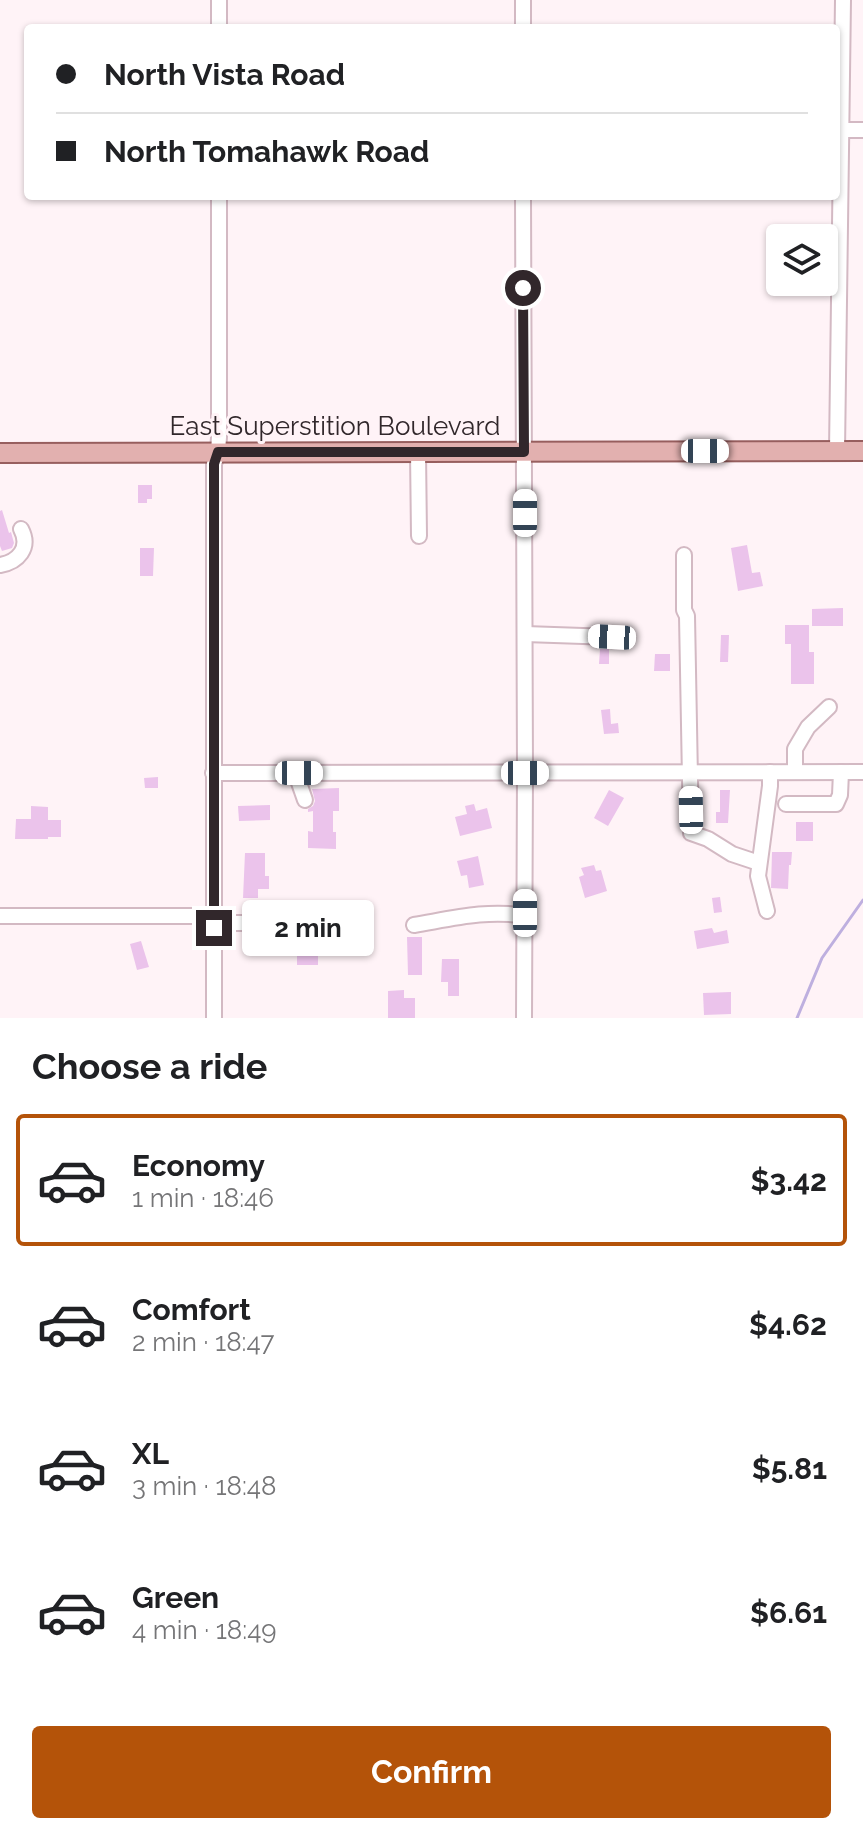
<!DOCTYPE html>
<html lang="en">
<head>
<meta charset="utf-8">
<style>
  body { margin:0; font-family:Raleway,sans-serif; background:#f2f2f2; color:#202124; height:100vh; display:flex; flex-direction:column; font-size:30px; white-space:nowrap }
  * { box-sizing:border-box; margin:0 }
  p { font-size:26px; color:#757577 }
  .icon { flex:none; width:44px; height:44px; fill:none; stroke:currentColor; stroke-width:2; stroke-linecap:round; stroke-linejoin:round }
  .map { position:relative; height:1018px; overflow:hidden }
  .panel { display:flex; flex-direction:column; background:#fff; flex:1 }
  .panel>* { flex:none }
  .guide { position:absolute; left:24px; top:24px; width:816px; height:176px; border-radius:8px; box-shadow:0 2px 6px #0004; display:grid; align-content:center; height:176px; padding:0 32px; background:#fff }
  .tools { position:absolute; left:766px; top:224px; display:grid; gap:16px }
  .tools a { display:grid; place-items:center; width:72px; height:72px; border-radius:8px; background:#fff; box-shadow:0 2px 6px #0004; font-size:40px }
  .end { position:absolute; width:36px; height:36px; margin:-18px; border:10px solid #31272b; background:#fff; box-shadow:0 0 0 4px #fff }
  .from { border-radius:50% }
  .bubble { position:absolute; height:56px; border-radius:8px; background:#fff; box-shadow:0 2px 6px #0004; font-size:26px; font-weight:700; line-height:56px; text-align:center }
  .car { position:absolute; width:24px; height:48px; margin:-24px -12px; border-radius:10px; box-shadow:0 0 6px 2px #0007; background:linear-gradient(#fff 24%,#345 0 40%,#fff 0 76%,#345 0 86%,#fff 0) }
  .guide b { display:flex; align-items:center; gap:28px; height:76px; font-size:30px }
  .guide b+b { border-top:2px solid #e0e0e0 }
  .guide i { width:20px; height:20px; background:#202124 }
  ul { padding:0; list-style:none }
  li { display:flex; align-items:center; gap:24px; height:132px; margin:0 16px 12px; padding:0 16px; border:4px solid transparent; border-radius:8px }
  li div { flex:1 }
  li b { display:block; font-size:30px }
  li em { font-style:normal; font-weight:700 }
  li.current { border-color:#b45309 }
  li>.icon { width:72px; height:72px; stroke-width:1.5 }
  h2 { padding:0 32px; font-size:36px; line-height:96px }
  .cta { display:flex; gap:16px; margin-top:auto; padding:16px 32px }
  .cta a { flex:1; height:92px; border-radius:8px; background:#b45309; color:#fff; font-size:32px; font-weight:700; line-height:92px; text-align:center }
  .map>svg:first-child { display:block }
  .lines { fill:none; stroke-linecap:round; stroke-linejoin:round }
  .stream { stroke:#beafdf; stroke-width:3 }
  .building { fill:#ebc3eb }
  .minor-casing { stroke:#d3b9c3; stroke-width:18 }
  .major-casing { stroke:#975e5e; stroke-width:22 }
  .minor { stroke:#fff; stroke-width:14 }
  .major { stroke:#e2b0af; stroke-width:18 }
  .route { stroke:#31272b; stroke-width:10 }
  .labels { text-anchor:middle; stroke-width:6; stroke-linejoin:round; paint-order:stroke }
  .street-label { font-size:26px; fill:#31272b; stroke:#fff3f7 }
</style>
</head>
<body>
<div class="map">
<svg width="863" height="1018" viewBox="0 0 863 1018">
  <rect width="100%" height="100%" fill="#fff3f7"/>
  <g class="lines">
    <path class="stream" d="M 797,1018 L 822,958 L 863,900"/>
  </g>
  <g class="building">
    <path d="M 138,485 L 152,485 L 152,499 L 147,499 L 147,503 L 138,503 Z"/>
    <path d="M 2,510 L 9,533 L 11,532 L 14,543 L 12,548 L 2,551 L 0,546 L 0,511 Z"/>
    <path d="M 747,545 L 752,573 L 760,572 L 763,586 L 738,591 L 731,548 Z"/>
    <path d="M 140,548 L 154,548 L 153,576 L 140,576 Z"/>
    <path d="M 843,608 L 843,626 L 812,626 L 812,609 Z"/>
    <path d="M 785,625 L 809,625 L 809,652 L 814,652 L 814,684 L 791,684 L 791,644 L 785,644 Z"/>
    <path d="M 721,635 L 729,635 L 728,662 L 720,662 Z"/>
    <path d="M 600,649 L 609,649 L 609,664 L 599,664 Z"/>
    <path d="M 655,654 L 670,654 L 670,671 L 654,671 Z"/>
    <path d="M 610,709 L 611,724 L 618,723 L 619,733 L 604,734 L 601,710 Z"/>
    <path d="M 158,777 L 158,788 L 145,788 L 144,778 Z"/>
    <path d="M 339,788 L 339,811 L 333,811 L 333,832 L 336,832 L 336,849 L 308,848 L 308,831 L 313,832 L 313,811 L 308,812 L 308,809 L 313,806 L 315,801 L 312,789 Z"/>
    <path d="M 609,790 L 624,798 L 608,826 L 594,818 Z"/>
    <path d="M 720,790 L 730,790 L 728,823 L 716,823 L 716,812 L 720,812 Z"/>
    <path d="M 474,804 L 476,811 L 487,808 L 492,828 L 460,836 L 455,817 L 467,814 L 465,806 Z"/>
    <path d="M 270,805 L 270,820 L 239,821 L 238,806 Z"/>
    <path d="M 31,806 L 48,807 L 48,820 L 61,820 L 61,837 L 48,837 L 48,839 L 15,839 L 16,819 L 31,819 Z"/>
    <rect x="796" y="822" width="17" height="19"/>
    <path d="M 772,852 L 792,852 L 791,865 L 789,865 L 788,889 L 771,888 Z"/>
    <path d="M 245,853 L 265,853 L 265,876 L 269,876 L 269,889 L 258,889 L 258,898 L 243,898 Z"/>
    <path d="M 478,856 L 484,885 L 469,888 L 467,875 L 461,876 L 457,861 Z"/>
    <path d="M 594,865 L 596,871 L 601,870 L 607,891 L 585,898 L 579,877 L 584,875 L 581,868 Z"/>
    <path d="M 720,897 L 722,912 L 714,913 L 712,898 Z"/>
    <path d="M 712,928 L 714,933 L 727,930 L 729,943 L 697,949 L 694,931 Z"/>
    <path d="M 407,937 L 422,937 L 422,975 L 408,975 Z"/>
    <path d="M 141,941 L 149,967 L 137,970 L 130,944 Z"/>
    <rect x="297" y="946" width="21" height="19"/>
    <path d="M 442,959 L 459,959 L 459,996 L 448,996 L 448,982 L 441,982 Z"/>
    <path d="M 404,990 L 404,998 L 415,998 L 415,1018 L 388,1018 L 388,991 Z"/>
    <path d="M 731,992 L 731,1014 L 704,1015 L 703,993 Z"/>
  </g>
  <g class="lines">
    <g class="minor-casing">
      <g id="minor">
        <path d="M 219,0 L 219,28"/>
        <path d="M 523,28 L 523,0"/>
        <path d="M 836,130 L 863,130"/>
        <path d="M 523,196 L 525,773 L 524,1018"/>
        <path d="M 837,451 L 843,0"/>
        <path d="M 418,452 L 419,536"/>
        <path d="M 684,555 L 684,610 L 687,616 L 691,833 L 708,839 L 732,854 L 759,863"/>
        <path d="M 0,565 C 18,562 31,548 21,529"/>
        <path d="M 525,634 L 612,637"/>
        <path d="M 795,772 L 795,749 L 808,727 L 829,707"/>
        <path d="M 213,773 L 863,772"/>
        <path d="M 299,773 L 298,780 L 305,800"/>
        <path d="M 786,804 L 836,804 L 840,795 L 841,772"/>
        <path d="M 767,911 L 758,876 L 770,786 L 770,772"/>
        <path d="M 0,916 L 214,916"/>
        <path d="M 214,923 L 346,923"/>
        <path d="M 414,925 C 450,919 488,909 525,916"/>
        <path d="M 214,1018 L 214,464 L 218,452 L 219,437 L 219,196"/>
      </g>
    </g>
    <g class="major-casing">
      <path id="major" d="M 0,453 L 863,451"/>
    </g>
    <use href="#minor" class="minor"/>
    <use href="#major" class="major"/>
  </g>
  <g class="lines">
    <path class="route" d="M 214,928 L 214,464 L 218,452 L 524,452 L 523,288"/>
  </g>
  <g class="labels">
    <g class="street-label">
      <text x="335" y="435">East Superstition Boulevard</text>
    </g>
  </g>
</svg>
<div class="tools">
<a><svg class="icon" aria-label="layers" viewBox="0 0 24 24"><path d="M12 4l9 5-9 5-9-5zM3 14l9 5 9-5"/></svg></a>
</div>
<i class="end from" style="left:523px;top:288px"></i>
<i class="end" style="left:214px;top:928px"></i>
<div class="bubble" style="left:242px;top:900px;width:132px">2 min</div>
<i class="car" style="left:705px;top:451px;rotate:90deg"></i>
<i class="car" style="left:525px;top:513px;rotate:0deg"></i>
<i class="car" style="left:612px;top:637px;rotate:273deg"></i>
<i class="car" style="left:299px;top:773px;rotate:90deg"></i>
<i class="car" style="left:525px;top:773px;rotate:90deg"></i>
<i class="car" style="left:691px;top:810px;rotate:359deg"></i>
<i class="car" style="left:525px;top:913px;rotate:0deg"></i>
<div class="guide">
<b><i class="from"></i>North Vista Road</b>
<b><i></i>North Tomahawk Road</b>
</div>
</div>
<section class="panel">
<h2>Choose a ride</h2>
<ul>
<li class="current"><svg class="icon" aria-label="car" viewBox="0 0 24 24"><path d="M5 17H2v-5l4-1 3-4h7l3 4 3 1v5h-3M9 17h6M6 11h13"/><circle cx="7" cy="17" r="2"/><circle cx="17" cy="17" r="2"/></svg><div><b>Economy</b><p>1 min · 18:46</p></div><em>$3.42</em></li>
<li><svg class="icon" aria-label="car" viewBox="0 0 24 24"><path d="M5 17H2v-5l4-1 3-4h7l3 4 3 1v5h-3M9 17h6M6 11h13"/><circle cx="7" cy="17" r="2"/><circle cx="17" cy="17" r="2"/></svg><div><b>Comfort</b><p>2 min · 18:47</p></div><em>$4.62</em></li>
<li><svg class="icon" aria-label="car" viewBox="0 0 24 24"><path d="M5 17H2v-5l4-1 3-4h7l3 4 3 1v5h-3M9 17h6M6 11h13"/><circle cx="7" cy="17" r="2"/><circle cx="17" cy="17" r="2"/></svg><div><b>XL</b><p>3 min · 18:48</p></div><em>$5.81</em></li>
<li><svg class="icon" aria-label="car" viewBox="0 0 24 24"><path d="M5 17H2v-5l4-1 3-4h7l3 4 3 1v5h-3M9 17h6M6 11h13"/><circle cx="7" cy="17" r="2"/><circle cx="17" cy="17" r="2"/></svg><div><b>Green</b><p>4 min · 18:49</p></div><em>$6.61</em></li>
</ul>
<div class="cta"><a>Confirm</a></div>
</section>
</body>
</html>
